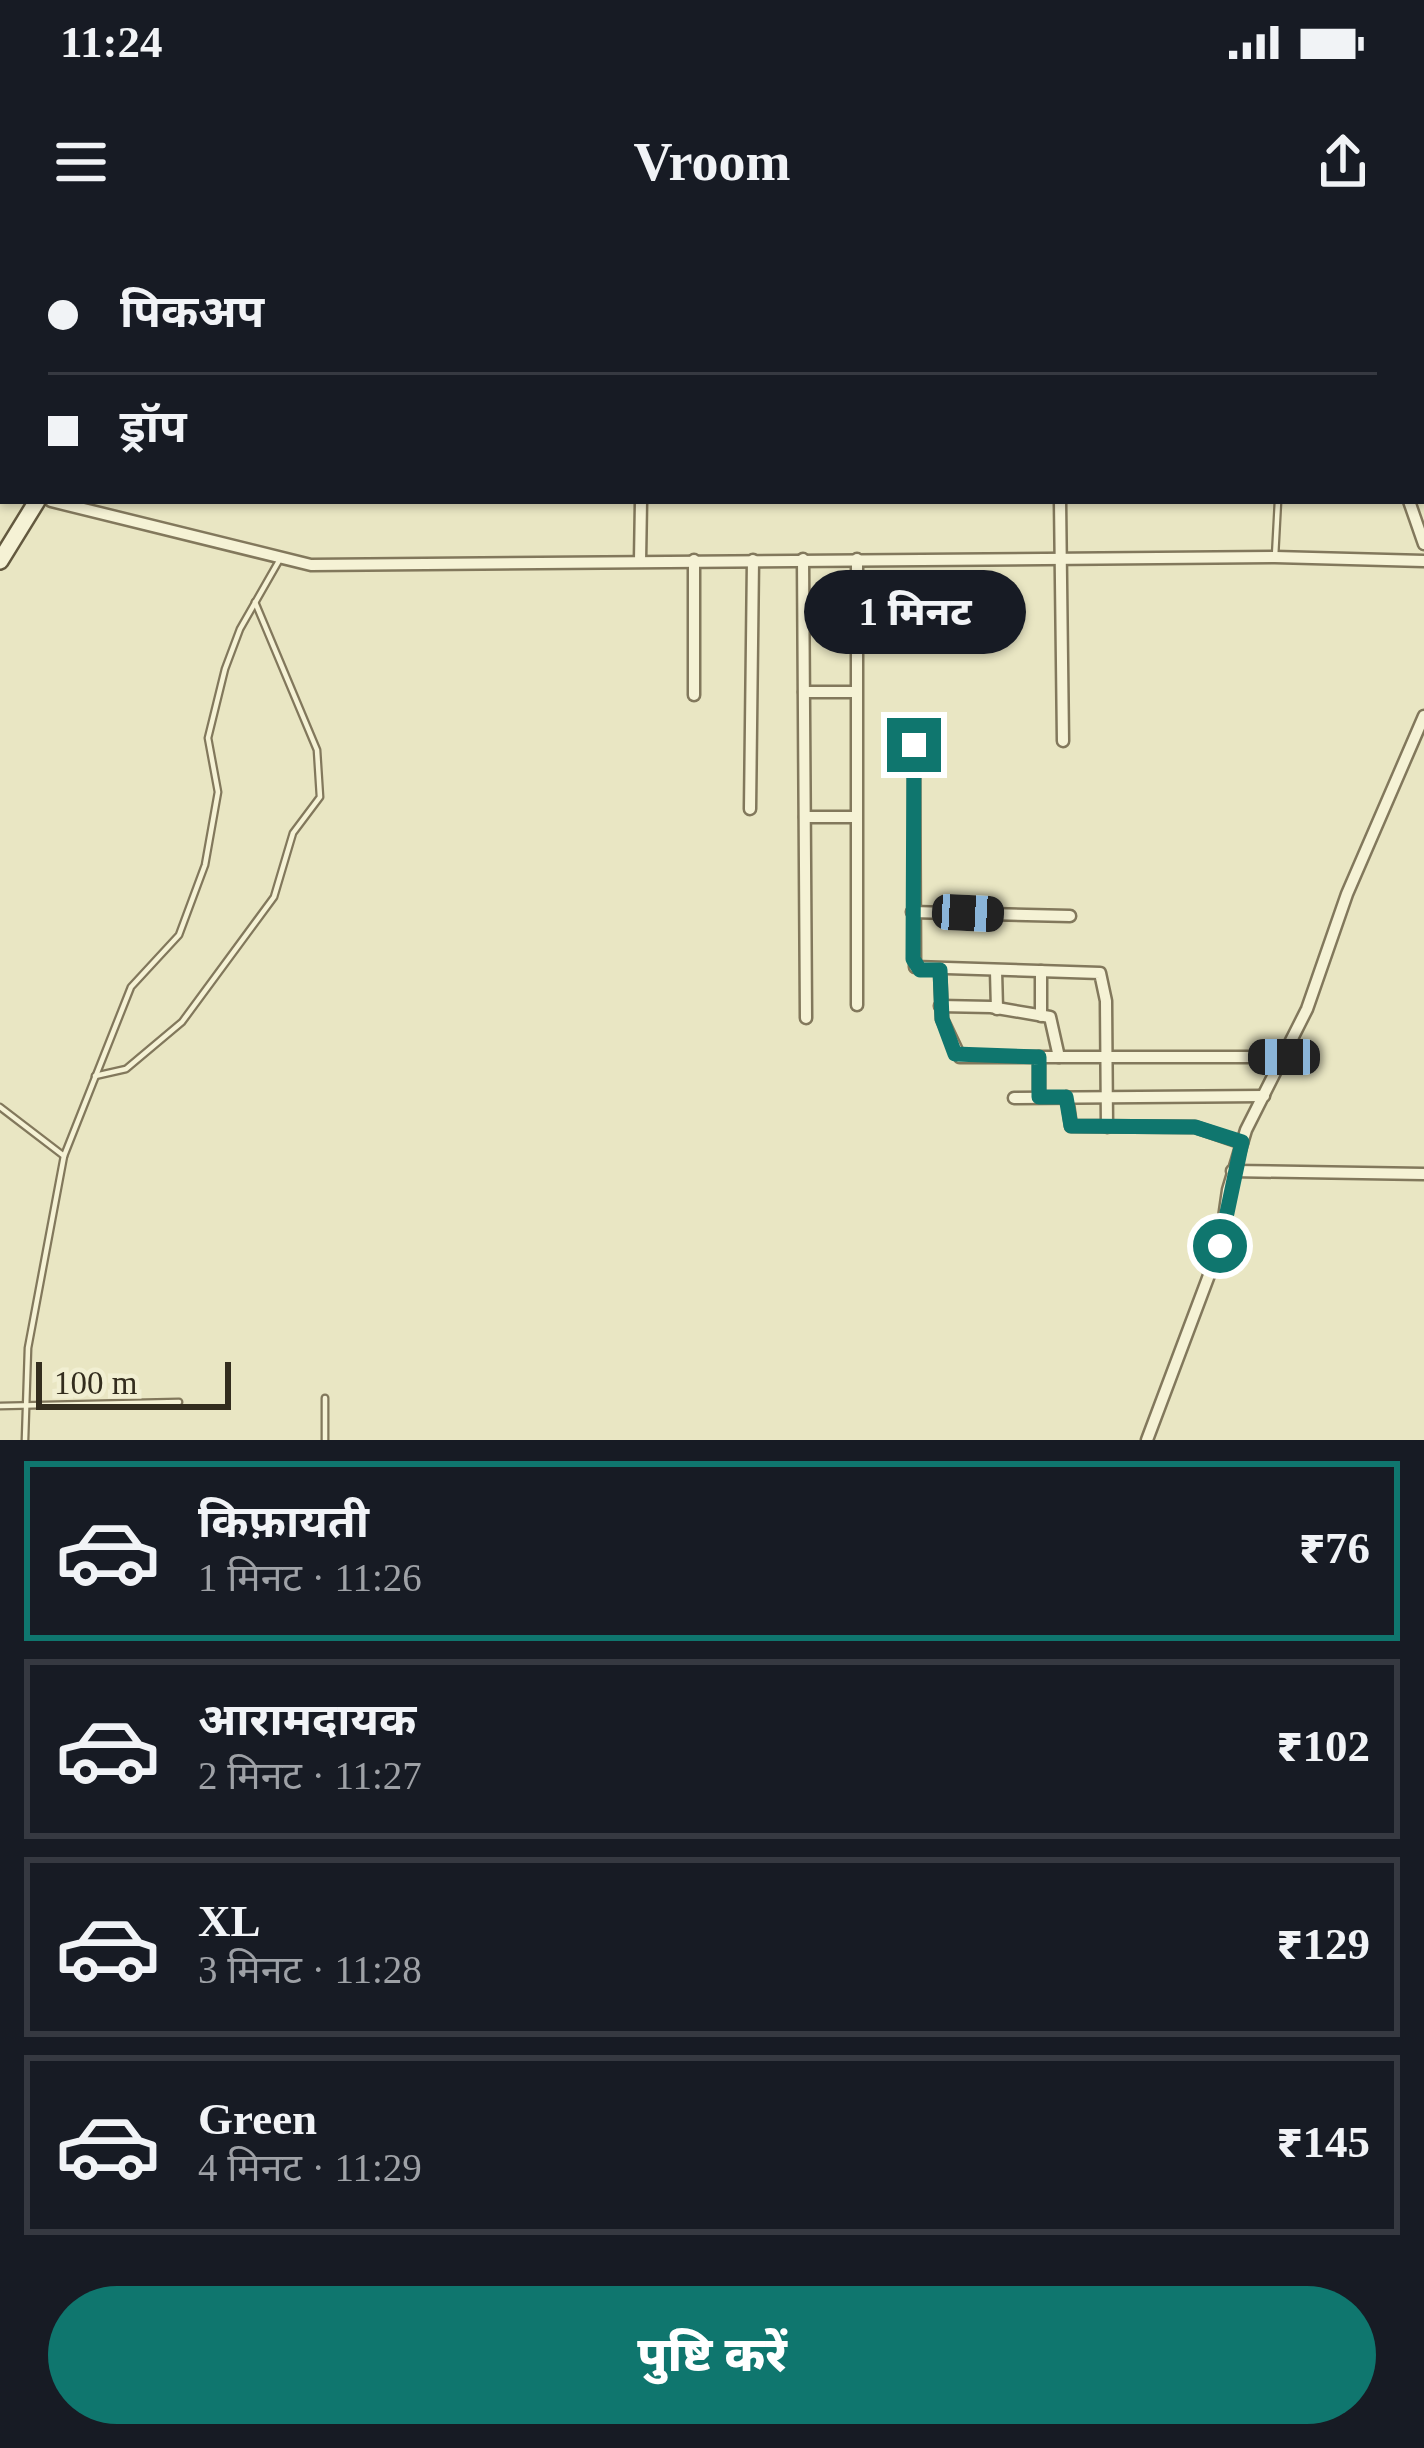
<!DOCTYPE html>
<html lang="hi">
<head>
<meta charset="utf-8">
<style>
  body { margin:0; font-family:"Times New Roman","Noto Sans Devanagari",serif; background:#20242c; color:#f1f3f6; height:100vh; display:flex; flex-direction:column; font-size:45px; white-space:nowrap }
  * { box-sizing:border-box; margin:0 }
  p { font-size:39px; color:#9ea1a6 }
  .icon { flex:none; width:66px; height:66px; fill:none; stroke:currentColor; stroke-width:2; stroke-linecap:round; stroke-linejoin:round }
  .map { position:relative; height:1200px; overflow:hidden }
  .panel { display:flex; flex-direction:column; background:#171b24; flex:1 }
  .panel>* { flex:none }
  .hud { position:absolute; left:0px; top:0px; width:1425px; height:264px; box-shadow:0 3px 9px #0004; display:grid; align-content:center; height:264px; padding:0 48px; background:#171b24 }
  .scale { position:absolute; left:36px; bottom:30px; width:195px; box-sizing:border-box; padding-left:12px; border:6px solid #332d1e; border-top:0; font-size:33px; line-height:42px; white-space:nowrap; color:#332d1e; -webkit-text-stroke:9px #f1efd2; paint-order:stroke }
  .end { position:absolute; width:54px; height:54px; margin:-27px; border:15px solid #0f766e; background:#fff; box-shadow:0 0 0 6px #fff }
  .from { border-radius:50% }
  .bubble { position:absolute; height:84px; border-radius:42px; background:#171b24; box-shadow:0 3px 9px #0004; font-size:39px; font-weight:800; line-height:84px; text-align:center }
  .car { position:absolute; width:36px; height:72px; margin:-36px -18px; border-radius:15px; box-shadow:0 0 9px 3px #0007; background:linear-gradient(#222 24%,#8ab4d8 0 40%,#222 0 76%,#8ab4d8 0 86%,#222 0) }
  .hud b { display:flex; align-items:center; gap:42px; height:114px; font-size:45px }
  .hud b+b { border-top:3px solid #363941 }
  .hud i { width:30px; height:30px; background:#f1f3f6 }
  ul { padding:21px 0 0; list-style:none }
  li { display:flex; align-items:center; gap:36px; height:180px; margin:0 24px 18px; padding:0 24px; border:6px solid #363941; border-radius:0px }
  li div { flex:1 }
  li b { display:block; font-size:45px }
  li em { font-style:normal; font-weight:800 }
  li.on { border-color:#0f766e }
  li>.icon { width:108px; height:108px; stroke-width:1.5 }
  .primary-button { display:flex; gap:24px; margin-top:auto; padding:24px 48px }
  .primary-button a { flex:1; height:138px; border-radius:72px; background:#0f766e; color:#fff; font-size:48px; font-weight:800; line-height:138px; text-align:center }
  .status { display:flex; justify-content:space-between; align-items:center; height:84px; padding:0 60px; background:#171b24; direction:ltr }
  .status svg { height:33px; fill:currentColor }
  header { display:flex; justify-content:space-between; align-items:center; height:156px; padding:0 48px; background:#171b24; font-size:54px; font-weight:800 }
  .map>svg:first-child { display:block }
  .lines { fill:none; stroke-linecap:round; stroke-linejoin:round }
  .service-casing { stroke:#82785c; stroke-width:9 }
  .minor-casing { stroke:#82785c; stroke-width:15 }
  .secondary-casing { stroke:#63593f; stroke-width:20 }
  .service { stroke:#f5f2d5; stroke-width:4.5 }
  .minor { stroke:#f5f2d5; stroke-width:10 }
  .secondary { stroke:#f5f2d5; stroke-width:15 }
  .route { stroke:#0f766e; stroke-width:15 }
</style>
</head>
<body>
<div class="status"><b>11:24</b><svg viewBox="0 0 49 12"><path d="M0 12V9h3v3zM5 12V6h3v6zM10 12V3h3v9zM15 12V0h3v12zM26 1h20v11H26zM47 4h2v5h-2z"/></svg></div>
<header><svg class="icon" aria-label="menu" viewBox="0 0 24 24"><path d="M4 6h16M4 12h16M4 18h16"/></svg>Vroom<svg class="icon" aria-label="share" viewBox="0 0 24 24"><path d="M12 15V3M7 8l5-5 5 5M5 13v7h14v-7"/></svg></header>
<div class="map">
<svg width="1424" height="1200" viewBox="0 0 1424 1200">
  <rect width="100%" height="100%" fill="#e9e6c3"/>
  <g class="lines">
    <g class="service-casing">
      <g id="service">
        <path d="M 1275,317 L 1278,261"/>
        <path d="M 95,836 L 126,829 L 182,782 L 274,657 L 293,593 L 320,557 L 317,510 L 255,362"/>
        <path d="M 0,867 L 64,916 L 28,1108 L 25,1200"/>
        <path d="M 64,916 L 131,747 L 179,695 L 205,625 L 218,552 L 208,498 L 225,429 L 240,389 L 280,319"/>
        <path d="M 0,1166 L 179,1162"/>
        <path d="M 325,1200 L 325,1158"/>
      </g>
    </g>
    <g class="minor-casing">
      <g id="minor">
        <path d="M 1422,88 L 1424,84"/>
        <path d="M 0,170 L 3,170"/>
        <path d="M 51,261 L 311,325 L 1275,317 L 1424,321"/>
        <path d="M 1060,261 L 1063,501"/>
        <path d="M 1409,261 L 1424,304"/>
        <path d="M 803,319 L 806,778"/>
        <path d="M 857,319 L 857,765"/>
        <path d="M 640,321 L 641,261"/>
        <path d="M 804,452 L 854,452"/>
        <path d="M 694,455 L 694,320"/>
        <path d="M 914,505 L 915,727 L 1100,733 L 1106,761 L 1107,887"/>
        <path d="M 750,569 L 753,320"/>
        <path d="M 805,577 L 855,577"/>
        <path d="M 912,672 L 1070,676"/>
        <path d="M 940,730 L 942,779 L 960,817 L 1284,817"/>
        <path d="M 996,731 L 997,769"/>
        <path d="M 1041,731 L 1041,776"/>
        <path d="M 940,766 L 991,767 L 1050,777 L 1059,817"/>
        <path d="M 1039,817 L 1039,857"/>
        <path d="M 1067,857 L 1071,886 L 1195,887 L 1242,903"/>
        <path d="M 1014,858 L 1264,856"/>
        <path d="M 1232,931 L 1424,934"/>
        <path d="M 1147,1200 L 1220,1006 L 1228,950 L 1246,890 L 1307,769 L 1347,654 L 1424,476"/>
      </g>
    </g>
    <g class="secondary-casing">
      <g id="secondary">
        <path d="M 200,3 L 202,0"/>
        <path d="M 0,321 L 37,261"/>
      </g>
    </g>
    <use href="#service" class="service"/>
    <use href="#minor" class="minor"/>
    <use href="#secondary" class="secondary"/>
  </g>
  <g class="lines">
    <path class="route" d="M 914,505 L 913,719 L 920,730 L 940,730 L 942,779 L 955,814 L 1039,817 L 1039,857 L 1066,857 L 1071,886 L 1195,887 L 1242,902 L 1220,1006"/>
  </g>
</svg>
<div class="scale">100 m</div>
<i class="end from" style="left:1220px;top:1006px"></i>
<i class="end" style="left:914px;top:505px"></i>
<div class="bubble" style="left:804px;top:330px;width:222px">1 मिनट</div>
<i class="car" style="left:968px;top:673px;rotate:93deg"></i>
<i class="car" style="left:1284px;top:817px;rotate:270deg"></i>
<div class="hud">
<b><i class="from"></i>पिकअप</b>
<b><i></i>ड्रॉप</b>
</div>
</div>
<section class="panel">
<ul>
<li class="on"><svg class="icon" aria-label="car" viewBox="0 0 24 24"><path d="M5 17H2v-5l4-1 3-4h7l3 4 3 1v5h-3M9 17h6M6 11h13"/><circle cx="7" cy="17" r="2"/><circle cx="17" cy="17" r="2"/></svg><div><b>किफ़ायती</b><p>1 मिनट · 11:26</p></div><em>₹76</em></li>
<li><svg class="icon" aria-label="car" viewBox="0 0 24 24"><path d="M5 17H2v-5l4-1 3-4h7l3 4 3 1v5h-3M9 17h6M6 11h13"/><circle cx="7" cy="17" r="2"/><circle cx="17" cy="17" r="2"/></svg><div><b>आरामदायक</b><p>2 मिनट · 11:27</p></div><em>₹102</em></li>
<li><svg class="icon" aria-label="car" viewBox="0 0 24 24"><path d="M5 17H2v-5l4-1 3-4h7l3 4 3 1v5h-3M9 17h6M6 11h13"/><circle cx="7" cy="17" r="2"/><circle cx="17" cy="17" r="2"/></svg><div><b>XL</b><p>3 मिनट · 11:28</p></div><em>₹129</em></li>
<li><svg class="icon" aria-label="car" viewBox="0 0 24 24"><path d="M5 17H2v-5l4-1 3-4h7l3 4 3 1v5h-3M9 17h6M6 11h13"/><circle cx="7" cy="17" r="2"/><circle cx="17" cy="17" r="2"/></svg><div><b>Green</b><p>4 मिनट · 11:29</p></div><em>₹145</em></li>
</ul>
<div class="primary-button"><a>पुष्टि करें</a></div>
</section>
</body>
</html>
